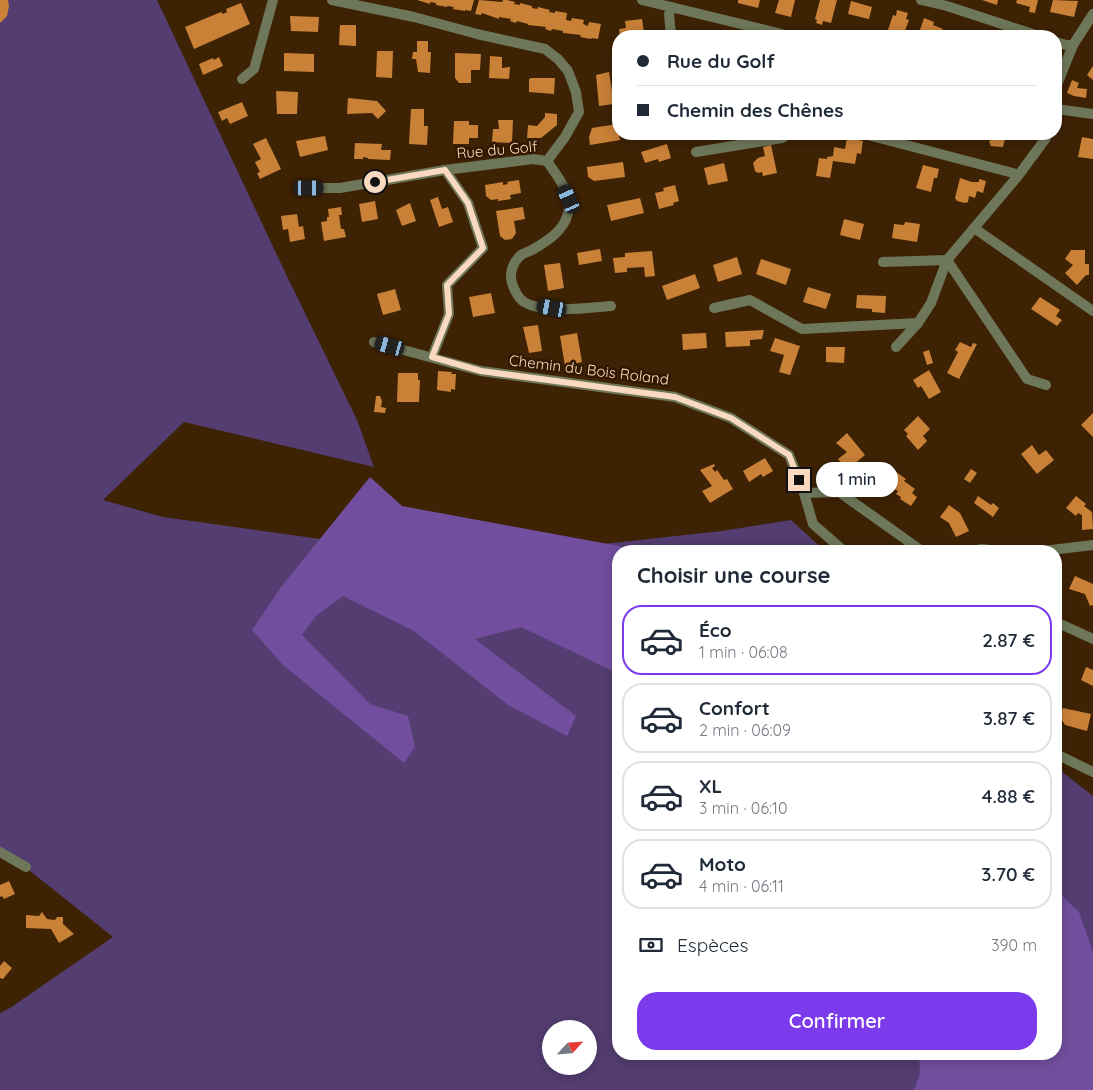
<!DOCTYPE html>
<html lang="fr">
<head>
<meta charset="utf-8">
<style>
  body { margin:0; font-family:Quicksand,sans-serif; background:#f6f6f7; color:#1f2937; height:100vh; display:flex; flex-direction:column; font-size:19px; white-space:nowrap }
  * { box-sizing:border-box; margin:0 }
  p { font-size:16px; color:#747a83 }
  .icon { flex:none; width:28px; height:28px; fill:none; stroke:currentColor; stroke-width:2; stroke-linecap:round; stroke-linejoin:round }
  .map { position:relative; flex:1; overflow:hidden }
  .panel { position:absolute; left:612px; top:545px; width:450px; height:515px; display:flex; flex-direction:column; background:#fff; border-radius:20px; box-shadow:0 2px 12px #0003 }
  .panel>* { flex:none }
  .hud { position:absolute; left:612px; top:30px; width:450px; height:110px; border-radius:20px; box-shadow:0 2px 12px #0003; display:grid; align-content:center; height:110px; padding:0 25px; background:#fff }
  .needle { width:32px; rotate:64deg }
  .tools { position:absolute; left:542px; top:1020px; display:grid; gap:10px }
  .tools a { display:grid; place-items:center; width:55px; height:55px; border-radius:50%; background:#fff; box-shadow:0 2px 12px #0003; font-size:25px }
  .end { position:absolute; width:22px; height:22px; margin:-11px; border:6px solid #f9dac0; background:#111; box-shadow:0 0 0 2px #111 }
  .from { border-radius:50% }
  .bubble { position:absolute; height:35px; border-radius:18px; background:#fff; box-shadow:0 2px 12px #0003; font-size:16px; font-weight:600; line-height:35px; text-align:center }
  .car { position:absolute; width:15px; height:30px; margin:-15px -8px; border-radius:6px; box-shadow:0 0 4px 1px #0007; background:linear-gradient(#222 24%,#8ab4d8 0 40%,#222 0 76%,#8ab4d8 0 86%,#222 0) }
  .hud b { display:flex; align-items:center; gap:18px; height:48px; font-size:19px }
  .hud b+b { border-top:1px solid #e0e1e3 }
  .hud i { width:12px; height:12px; background:#1f2937 }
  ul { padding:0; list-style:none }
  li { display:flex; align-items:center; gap:15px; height:70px; margin:0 10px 8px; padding:0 15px; border:2px solid #e0e1e3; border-radius:20px }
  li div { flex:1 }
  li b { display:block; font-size:19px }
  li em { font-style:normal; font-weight:600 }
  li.active { border-color:#7c3aed }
  li>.icon { width:45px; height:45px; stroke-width:1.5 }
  h2 { padding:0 25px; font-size:22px; line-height:60px }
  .pay { display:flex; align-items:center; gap:12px; height:55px; padding:0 25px; font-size:19px }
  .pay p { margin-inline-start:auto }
  .button { display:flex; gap:10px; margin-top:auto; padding:10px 25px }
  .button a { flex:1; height:58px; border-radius:20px; background:#7c3aed; color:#fff; font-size:20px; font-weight:600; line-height:58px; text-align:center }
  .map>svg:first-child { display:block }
  .green { fill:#543d71; fill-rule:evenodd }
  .forest { fill:#724f9e }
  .building { fill:#c98037 }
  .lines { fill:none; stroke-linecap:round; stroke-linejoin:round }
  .minor { stroke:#6e775a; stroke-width:10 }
  .tertiary { stroke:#6e775a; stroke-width:10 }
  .route { stroke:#f9dac0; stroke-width:6 }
  .labels { text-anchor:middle; stroke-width:5; stroke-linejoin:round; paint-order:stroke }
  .street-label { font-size:15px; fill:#f9dac0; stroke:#331800 }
</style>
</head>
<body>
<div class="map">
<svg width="1093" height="1090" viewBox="0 0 1093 1090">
  <rect width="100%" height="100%" fill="#3d2204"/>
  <path class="green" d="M 0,0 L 157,0 L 284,270 L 357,420 L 374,467 L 184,422 L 103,500 L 163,517 L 463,559 L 722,531 L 791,520 L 825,551 L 619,551 L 619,1054 L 1056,1054 L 1056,767 L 1093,796 L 1093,1090 L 0,1090 L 0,1013 L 10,1008 L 113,937 L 0,847 ZM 551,1029 L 589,1029 L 589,1066 L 551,1066 Z"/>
  <g class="forest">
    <path d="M 370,477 L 402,506 L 646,551 L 619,551 L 619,674 L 521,627 L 475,639 L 576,716 L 567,736 L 508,705 L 414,631 L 343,596 L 316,616 L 302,635 L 370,704 L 408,716 L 415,747 L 404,763 L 283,665 L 252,630 L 281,587 Z"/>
    <path d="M 1056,890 L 1079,912 L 1093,952 L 1093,1090 L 914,1090 L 920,1074 L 919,1054 L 1056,1054 Z"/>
  </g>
  <g class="building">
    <path d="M 0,0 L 8,0 L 9,6 L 7,16 L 0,23 Z"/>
    <path d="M 417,0 L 474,0 L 471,11 L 465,10 L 465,11 L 453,9 L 454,7 L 447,6 L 447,7 L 436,5 L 436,3 L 430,2 L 430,4 Z"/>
    <path d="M 479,0 L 502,2 L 503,0 L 507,0 L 515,2 L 514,4 L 520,5 L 520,3 L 532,6 L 532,8 L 537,9 L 538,7 L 550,10 L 549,12 L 555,13 L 555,11 L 567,13 L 566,20 L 571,21 L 572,18 L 584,20 L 583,24 L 588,26 L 589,22 L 601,24 L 598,39 L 592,38 L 591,39 L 580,37 L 581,35 L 563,33 L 563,31 L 552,29 L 551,31 L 545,29 L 546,27 L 528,25 L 528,24 L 517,21 L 516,23 L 510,21 L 511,19 L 499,17 L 499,19 L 482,13 L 481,15 L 475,14 Z"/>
    <path d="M 738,0 L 760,0 L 758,8 L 738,3 Z"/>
    <path d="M 779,0 L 795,0 L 791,17 L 775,13 Z"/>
    <path d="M 820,0 L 837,0 L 831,23 L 823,21 L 822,25 L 816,23 L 817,20 L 815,19 Z"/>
    <path d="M 982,0 L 998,0 L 997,5 Z"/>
    <path d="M 1017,0 L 1038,0 L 1035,13 L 1029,12 L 1030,7 L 1016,3 Z"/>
    <path d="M 1053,0 L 1078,1 L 1074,17 L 1050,12 Z"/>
    <path d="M 851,1 L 872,7 L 869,19 L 848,14 Z"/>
    <path d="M 241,3 L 250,24 L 194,49 L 185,27 L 221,12 L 223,14 L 227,12 L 226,9 Z"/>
    <path d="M 897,10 L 908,13 L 906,19 L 909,20 L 903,36 L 886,36 L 893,15 L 896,16 Z"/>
    <path d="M 290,16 L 319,17 L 318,32 L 291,31 Z"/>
    <path d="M 924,18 L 934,22 L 933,25 L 943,29 L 941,36 L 918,36 Z"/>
    <path d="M 642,19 L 644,32 L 642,32 L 642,36 L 620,36 L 619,29 L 626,28 L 625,21 Z"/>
    <path d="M 340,25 L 356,25 L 356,46 L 339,45 Z"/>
    <path d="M 417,41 L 428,41 L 428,52 L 431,52 L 430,73 L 418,72 L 416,59 L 412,59 L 413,52 L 417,52 Z"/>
    <path d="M 377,51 L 393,51 L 392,78 L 376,77 Z"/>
    <path d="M 284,53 L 314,54 L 314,72 L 284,71 Z"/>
    <path d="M 455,53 L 481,54 L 480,70 L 471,70 L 471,83 L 459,83 L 455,78 Z"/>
    <path d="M 490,56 L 502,57 L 502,68 L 510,67 L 509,79 L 489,78 Z"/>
    <path d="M 219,57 L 223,66 L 203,75 L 199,64 L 213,58 L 214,60 Z"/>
    <path d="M 1093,66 L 1093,80 L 1087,75 Z"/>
    <path d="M 609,72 L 614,104 L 599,106 L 596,75 Z"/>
    <path d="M 531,78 L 555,78 L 554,94 L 529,92 L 529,79 Z"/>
    <path d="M 1072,80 L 1079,83 L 1077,88 L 1087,89 L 1086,98 L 1074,96 L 1067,93 Z"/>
    <path d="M 276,91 L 298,92 L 297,114 L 277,114 Z"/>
    <path d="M 348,98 L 377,101 L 386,111 L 378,119 L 372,113 L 347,114 Z"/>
    <path d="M 242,102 L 248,116 L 230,124 L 227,118 L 222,121 L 218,112 Z"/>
    <path d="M 411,109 L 424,109 L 424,126 L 428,126 L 427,145 L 409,144 Z"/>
    <path d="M 545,113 L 557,114 L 557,125 L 541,138 L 527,138 L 528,125 L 537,126 L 545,117 Z"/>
    <path d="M 498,120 L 513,120 L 512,143 L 492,142 L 493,129 L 499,129 Z"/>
    <path d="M 454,121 L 469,121 L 469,125 L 478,125 L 478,138 L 469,138 L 469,144 L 453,144 Z"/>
    <path d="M 617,124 L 620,140 L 590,145 L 589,137 L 592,128 Z"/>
    <path d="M 992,134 L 1009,134 L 1006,135 L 1003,147 L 990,146 L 991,144 L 989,143 Z"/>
    <path d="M 325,136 L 328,150 L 300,157 L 296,141 Z"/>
    <path d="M 847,137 L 863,141 L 861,154 L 857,153 L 855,164 L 833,161 L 830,178 L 816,176 L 819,158 L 827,159 L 827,157 L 833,156 L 834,147 L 845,149 Z"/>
    <path d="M 1082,137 L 1093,139 L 1093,159 L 1078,157 Z"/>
    <path d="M 266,138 L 281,169 L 260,179 L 257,173 L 260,172 L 255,162 L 261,159 L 253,144 Z"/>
    <path d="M 355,143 L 382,144 L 381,150 L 391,150 L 390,160 L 368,159 L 368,158 L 363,157 L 363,159 L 354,159 Z"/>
    <path d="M 667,144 L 671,158 L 659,162 L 658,159 L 645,163 L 641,152 Z"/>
    <path d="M 771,145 L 777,173 L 763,176 L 762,172 L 758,173 L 755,171 L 753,163 L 758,158 L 765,156 L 763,147 Z"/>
    <path d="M 623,162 L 625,177 L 594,181 L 588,177 L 587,167 Z"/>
    <path d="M 724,163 L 728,181 L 708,185 L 704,168 Z"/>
    <path d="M 923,165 L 939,169 L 937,178 L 934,178 L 931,192 L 916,188 Z"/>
    <path d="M 960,178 L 972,182 L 979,182 L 979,179 L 986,181 L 983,193 L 977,191 L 975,198 L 969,196 L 968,202 L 965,203 L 957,201 L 955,198 Z"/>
    <path d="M 519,180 L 521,193 L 510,195 L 511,199 L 498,201 L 498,199 L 491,200 L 486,196 L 485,185 L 503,182 L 503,185 L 508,184 L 507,182 Z"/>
    <path d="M 675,185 L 679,201 L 673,203 L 674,205 L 659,209 L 655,193 L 664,191 L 663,188 Z"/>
    <path d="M 438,197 L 442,209 L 448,207 L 453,222 L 439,227 L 430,200 Z"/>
    <path d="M 640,198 L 644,213 L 611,221 L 607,205 Z"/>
    <path d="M 375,201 L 378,219 L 362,222 L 359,204 Z"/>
    <path d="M 410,203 L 416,221 L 402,226 L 396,210 Z"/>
    <path d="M 341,207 L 342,215 L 339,215 L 341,229 L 344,229 L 346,237 L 324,241 L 321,222 L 327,221 L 327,217 L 329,217 L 328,209 Z"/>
    <path d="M 523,207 L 525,219 L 514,221 L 516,233 L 512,239 L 505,240 L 500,236 L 496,211 Z"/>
    <path d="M 297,214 L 299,227 L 303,226 L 305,239 L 290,242 L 288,229 L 283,230 L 281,216 Z"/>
    <path d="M 844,219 L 864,224 L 860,240 L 840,235 Z"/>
    <path d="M 905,222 L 920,224 L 917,242 L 892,238 L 894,224 L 904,225 Z"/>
    <path d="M 600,249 L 602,261 L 579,265 L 577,253 Z"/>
    <path d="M 1071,250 L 1085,250 L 1085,264 L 1089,264 L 1089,275 L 1086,275 L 1077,285 L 1065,273 L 1073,265 L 1065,259 Z"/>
    <path d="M 652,251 L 655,276 L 645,277 L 644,267 L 627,268 L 627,272 L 615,273 L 613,258 L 625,257 L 625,253 Z"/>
    <path d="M 737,257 L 742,274 L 718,282 L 713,265 Z"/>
    <path d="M 761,259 L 791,269 L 786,285 L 756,274 Z"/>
    <path d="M 560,263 L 564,288 L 548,291 L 544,265 Z"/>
    <path d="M 695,274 L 700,288 L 667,300 L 662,286 Z"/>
    <path d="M 808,287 L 831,294 L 826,309 L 803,302 Z"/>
    <path d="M 395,289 L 401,310 L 383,315 L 377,294 Z"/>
    <path d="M 491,293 L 495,313 L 473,317 L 469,297 Z"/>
    <path d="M 857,295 L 886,296 L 885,313 L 872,312 L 872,309 L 856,308 Z"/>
    <path d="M 1040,297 L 1060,310 L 1056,316 L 1062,320 L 1057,326 L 1031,309 Z"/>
    <path d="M 538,325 L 542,351 L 529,353 L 523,327 Z"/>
    <path d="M 764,330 L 762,339 L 750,340 L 750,346 L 726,347 L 725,332 Z"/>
    <path d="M 577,333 L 582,362 L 565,366 L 560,336 Z"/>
    <path d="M 706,333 L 707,348 L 683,350 L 682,334 Z"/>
    <path d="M 775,338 L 800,346 L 790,375 L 779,372 L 784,355 L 770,351 Z"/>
    <path d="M 960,342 L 971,347 L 973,343 L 977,344 L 959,379 L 947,373 L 958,352 L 955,350 Z"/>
    <path d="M 826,347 L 845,347 L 844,363 L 826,362 Z"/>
    <path d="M 929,350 L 933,363 L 927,365 L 923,352 Z"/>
    <path d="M 929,370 L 941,392 L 929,399 L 921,386 L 918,388 L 913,380 Z"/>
    <path d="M 438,371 L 452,372 L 451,374 L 456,374 L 455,390 L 451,389 L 451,392 L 437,390 Z"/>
    <path d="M 398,373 L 418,373 L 418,380 L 420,380 L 419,402 L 397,402 Z"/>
    <path d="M 376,396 L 380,396 L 382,401 L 381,407 L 386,408 L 385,413 L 374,412 Z"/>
    <path d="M 1093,413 L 1093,437 L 1081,425 Z"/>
    <path d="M 918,416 L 930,429 L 923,436 L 927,441 L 918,450 L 906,436 L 908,434 L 904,430 Z"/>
    <path d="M 847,433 L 865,455 L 847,470 L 838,459 L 847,452 L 836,443 Z"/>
    <path d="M 1032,445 L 1039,455 L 1046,450 L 1054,460 L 1037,474 L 1021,454 Z"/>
    <path d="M 765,458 L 773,471 L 763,477 L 761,474 L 749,482 L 743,471 Z"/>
    <path d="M 714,464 L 715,466 L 712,468 L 715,472 L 717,470 L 724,480 L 727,479 L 733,489 L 710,503 L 702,491 L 712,486 L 700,470 Z"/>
    <path d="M 892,469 L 906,479 L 904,481 L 915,489 L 912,493 L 917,497 L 911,506 L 900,499 L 901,497 L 896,494 L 898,491 L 894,489 L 893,491 L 886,486 L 885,479 Z"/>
    <path d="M 971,469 L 977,473 L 970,483 L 964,479 Z"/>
    <path d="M 978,496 L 991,505 L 993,503 L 999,508 L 993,517 L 974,503 Z"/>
    <path d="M 1076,496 L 1086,504 L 1084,506 L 1092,512 L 1093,529 L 1082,530 L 1082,515 L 1078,513 L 1076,516 L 1066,508 Z"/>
    <path d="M 949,505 L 960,513 L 969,531 L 956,537 L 949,523 L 940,517 Z"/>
    <path d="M 1075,576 L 1093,584 L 1093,605 L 1090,606 L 1085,594 L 1069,589 Z"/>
    <path d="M 1086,667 L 1093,670 L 1093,686 L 1081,680 Z"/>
    <path d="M 1063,708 L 1091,714 L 1087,731 L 1065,725 L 1060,717 Z"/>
    <path d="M 9,881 L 15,894 L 4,899 L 2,896 L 0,897 L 0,885 Z"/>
    <path d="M 42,912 L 47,919 L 55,920 L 57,917 L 63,917 L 63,924 L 74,934 L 59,943 L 51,929 L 26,928 L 26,915 L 39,916 Z"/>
    <path d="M 4,961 L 12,968 L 3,979 L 0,978 L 0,966 Z"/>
  </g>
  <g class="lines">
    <g class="minor">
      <path d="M 921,0 L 947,6 L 1039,36"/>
      <path d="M 671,36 L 669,14 L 672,7"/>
      <path d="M 1056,42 L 1066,45 L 1073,45"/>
      <path d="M 242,79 L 254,69 L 273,0"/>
      <path d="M 1056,87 L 1073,45 L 1093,14"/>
      <path d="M 864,134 L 1013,173 L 1018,176"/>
      <path d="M 696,152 L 782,138 L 787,134"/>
      <path d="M 547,161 C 557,176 573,194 568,213 C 564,231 547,241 532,250 C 528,252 524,253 521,255 C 513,262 509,273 512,283 C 514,289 518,298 524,302 C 544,314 588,308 611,306"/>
      <path d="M 309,188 L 340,188 L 445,170 L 533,159 L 547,161 L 565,137 L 579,112 L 576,92 L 568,71 L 558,59 L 545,49 L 477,34 L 414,17 L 332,0"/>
      <path d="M 974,228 L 1093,311"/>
      <path d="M 883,262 L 947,260 L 1027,379 L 1046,385"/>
      <path d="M 714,308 L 750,300 L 802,329 L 918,323"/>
      <path d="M 374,342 L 481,371 L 675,397 L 731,418 L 789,455 L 804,493 L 813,524 L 844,551"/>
      <path d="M 896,347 L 918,323 L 931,303 L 947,260 L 1018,176 L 1046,138 L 1047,134"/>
      <path d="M 432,357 L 449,314 L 447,285 L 483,248 L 468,203 L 445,170"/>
      <path d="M 804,493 L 839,492 L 922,551"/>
      <path d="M 972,551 L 982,549 L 997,551"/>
      <path d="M 1043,551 L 1093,545"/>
      <path d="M 1056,622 L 1093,639"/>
      <path d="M 1056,754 L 1093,772"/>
      <path d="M 0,852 L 26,867"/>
    </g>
    <g class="tertiary">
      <path d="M 642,0 L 790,36"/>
      <path d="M 1056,109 L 1093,114"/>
    </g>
  </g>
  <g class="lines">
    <path class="route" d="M 375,182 L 445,170 L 468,203 L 483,248 L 447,285 L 449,314 L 432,357 L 481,371 L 675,397 L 731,418 L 789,455 L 799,480"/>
  </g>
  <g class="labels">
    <g class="street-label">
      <text transform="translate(497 150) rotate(-5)" y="5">Rue du Golf</text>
      <text transform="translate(589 370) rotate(7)" y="5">Chemin du Bois Roland</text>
    </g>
  </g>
</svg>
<div class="tools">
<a><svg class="needle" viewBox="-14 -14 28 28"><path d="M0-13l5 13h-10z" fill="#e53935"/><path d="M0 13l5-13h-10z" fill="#747a83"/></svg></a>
</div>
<i class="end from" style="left:375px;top:182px"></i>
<i class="end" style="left:799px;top:480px"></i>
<div class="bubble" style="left:816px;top:462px;width:82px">1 min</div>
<i class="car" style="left:309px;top:188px;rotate:90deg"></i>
<i class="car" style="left:569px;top:199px;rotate:336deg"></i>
<i class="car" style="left:552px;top:308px;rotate:280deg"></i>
<i class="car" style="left:390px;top:346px;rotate:285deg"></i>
<div class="hud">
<b><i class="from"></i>Rue du Golf</b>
<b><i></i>Chemin des Chênes</b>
</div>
<section class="panel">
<h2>Choisir une course</h2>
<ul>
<li class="active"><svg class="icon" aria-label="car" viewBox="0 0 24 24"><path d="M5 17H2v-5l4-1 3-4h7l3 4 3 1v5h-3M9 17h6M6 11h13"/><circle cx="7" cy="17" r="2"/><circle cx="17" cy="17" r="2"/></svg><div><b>Éco</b><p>1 min · 06:08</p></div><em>2.87 €</em></li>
<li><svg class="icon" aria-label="car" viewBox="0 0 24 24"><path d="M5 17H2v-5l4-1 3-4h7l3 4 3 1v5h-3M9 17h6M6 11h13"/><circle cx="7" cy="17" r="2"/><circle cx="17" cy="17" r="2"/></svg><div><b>Confort</b><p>2 min · 06:09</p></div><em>3.87 €</em></li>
<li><svg class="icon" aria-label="car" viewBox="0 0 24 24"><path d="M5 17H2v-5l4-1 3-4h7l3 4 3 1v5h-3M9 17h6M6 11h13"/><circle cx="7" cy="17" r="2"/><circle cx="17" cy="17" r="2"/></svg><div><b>XL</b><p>3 min · 06:10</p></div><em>4.88 €</em></li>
<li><svg class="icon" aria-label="car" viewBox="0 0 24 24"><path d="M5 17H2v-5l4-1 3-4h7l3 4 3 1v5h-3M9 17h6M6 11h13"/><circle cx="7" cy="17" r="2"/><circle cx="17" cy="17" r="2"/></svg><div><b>Moto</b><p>4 min · 06:11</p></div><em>3.70 €</em></li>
</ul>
<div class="pay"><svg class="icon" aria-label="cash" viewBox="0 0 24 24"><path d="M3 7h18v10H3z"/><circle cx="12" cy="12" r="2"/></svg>Espèces<p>390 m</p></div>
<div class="button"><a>Confirmer</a></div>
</section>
</div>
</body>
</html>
